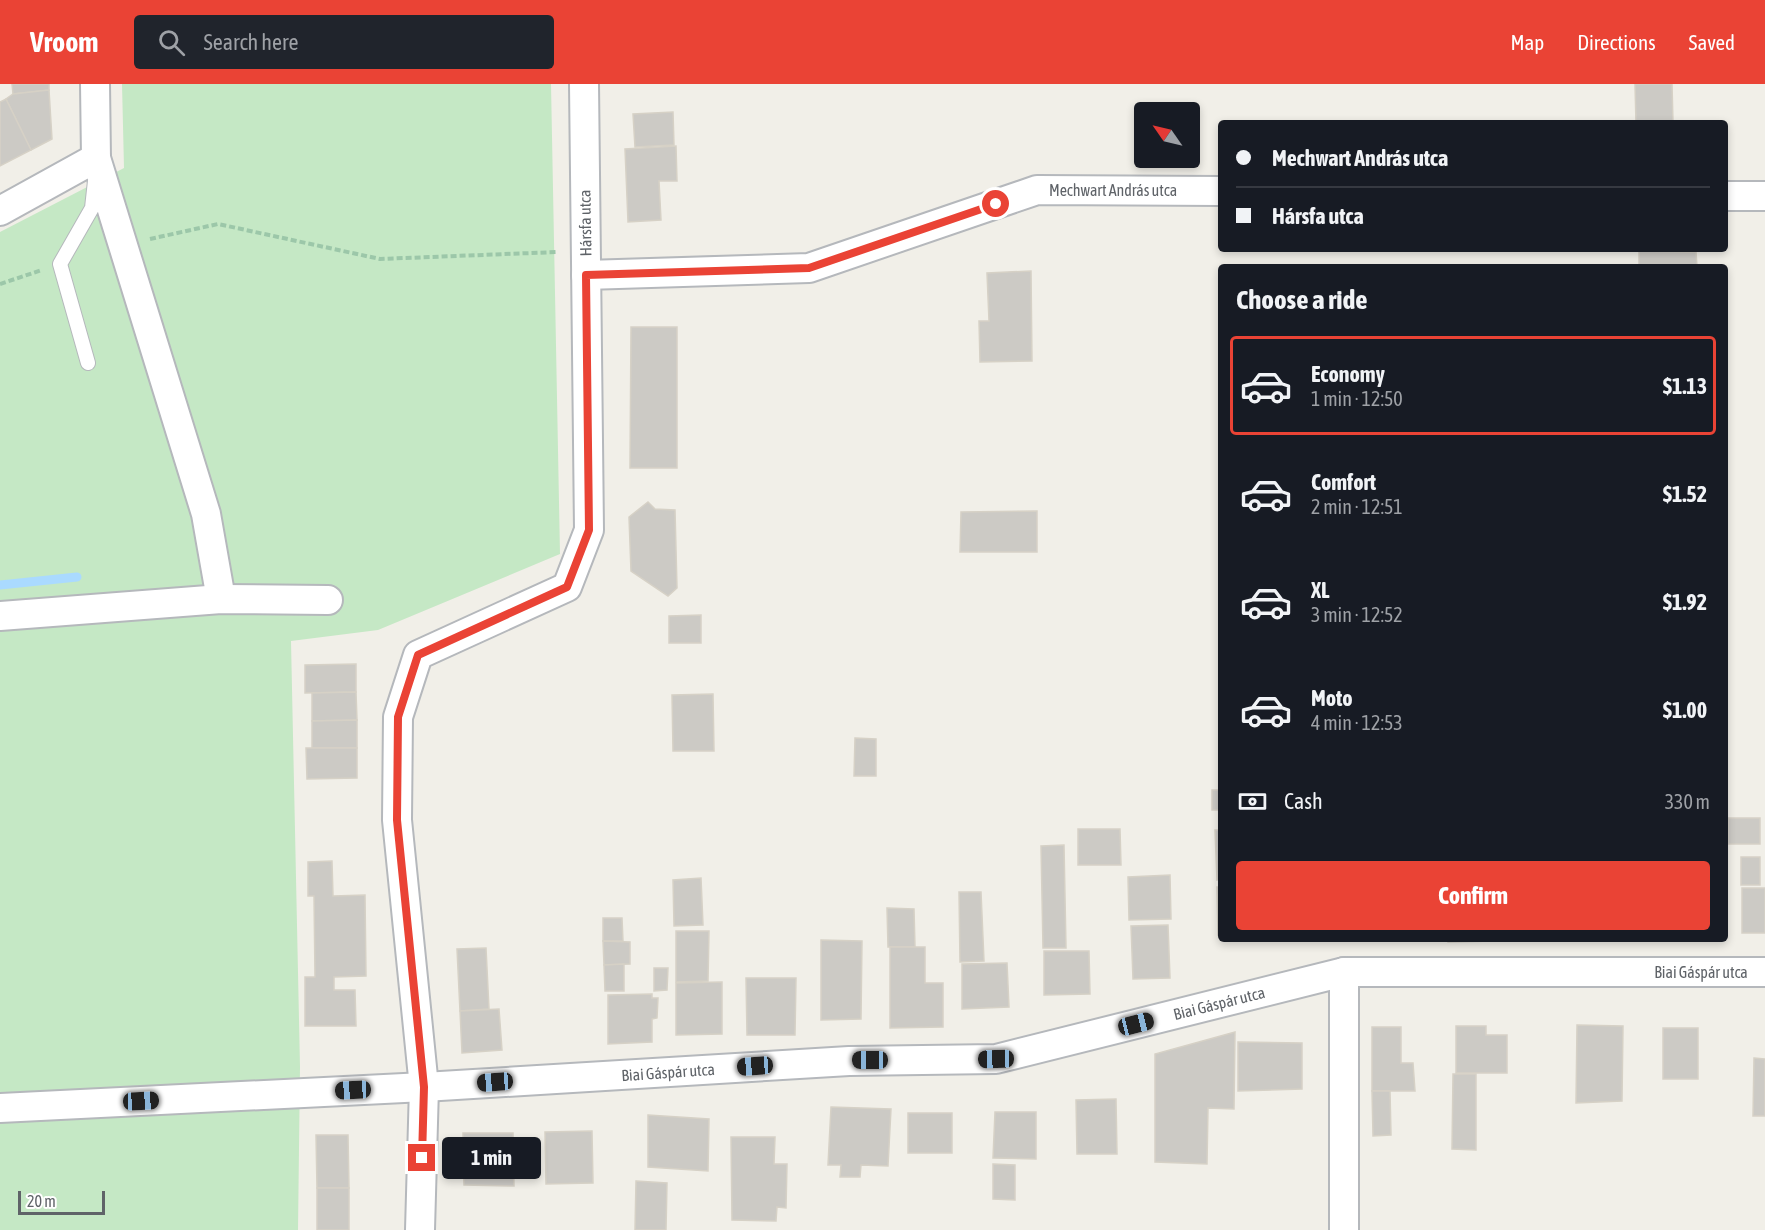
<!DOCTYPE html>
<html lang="en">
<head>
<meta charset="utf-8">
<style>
  body { margin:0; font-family:"Asap Condensed",sans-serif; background:#20242c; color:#f1f3f6; height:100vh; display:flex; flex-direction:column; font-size:22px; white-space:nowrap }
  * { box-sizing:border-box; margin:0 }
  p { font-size:20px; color:#9ea1a6 }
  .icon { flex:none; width:33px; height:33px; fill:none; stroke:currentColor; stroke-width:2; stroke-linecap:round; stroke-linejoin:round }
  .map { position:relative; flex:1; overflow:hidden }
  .side { position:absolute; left:1218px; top:180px; width:510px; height:678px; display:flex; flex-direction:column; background:#171b24; border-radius:6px; box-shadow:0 3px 9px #0003 }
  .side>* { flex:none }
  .hud { position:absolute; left:1218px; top:36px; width:510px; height:132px; border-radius:6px; box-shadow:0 3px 9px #0003; display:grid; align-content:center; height:132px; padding:0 18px; background:#171b24 }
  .needle { width:39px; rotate:304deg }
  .fabs { position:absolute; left:1134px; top:18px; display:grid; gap:12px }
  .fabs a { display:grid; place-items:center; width:66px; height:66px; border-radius:6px; background:#171b24; box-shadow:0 3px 9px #0003; font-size:30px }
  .scale { position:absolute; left:18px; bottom:15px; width:87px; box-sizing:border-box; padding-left:6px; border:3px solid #5f6368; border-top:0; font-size:16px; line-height:21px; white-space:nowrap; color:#5f6368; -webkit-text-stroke:4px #fff; paint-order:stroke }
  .end { position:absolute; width:27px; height:27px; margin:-14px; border:8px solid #ea4335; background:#fff; box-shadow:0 0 0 3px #fff }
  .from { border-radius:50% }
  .bubble { position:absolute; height:42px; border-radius:6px; background:#171b24; box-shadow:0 3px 9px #0003; font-size:20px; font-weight:700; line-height:42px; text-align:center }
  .car { position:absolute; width:18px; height:36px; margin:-18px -9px; border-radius:8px; box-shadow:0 0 4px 2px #0007; background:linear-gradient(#222 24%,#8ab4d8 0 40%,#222 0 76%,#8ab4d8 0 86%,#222 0) }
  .hud b { display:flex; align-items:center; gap:21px; height:57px; font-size:22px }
  .hud b+b { border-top:2px solid #363941 }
  .hud i { width:15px; height:15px; background:#f1f3f6 }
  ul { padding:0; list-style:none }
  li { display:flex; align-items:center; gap:18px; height:99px; margin:0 12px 9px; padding:0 6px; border:3px solid transparent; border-radius:6px }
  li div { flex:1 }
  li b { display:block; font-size:22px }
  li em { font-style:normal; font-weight:700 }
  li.active { border-color:#ea4335 }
  li>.icon { width:54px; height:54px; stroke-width:1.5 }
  h2 { padding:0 18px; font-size:27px; line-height:72px }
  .pay { display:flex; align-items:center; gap:15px; height:66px; padding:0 18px; font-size:22px }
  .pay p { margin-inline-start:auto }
  .cta { display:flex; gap:12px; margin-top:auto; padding:12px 18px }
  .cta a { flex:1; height:69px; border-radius:6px; background:#ea4335; color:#fff; font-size:24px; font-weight:700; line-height:69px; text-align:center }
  header { display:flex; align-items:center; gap:36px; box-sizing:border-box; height:84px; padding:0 30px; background:#ea4335; color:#fff }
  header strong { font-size:28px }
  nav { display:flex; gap:33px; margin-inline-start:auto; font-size:21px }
  .search { width:420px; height:54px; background:#20242c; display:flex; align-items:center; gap:15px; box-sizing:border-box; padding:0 21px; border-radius:6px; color:#9ea1a6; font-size:22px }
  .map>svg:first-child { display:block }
  .green { fill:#c5e8c5 }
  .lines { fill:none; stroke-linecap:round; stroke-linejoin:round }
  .stream { stroke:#aadaff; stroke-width:9 }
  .building { fill:#cccac5; stroke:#d6d1c6; stroke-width:1.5 }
  .service-casing { stroke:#b5b8bc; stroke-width:16 }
  .minor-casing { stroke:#b5b8bc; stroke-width:32 }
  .path { stroke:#9cc7a9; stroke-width:4; stroke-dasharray:6 3; stroke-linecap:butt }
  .service { stroke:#fff; stroke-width:14 }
  .minor { stroke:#fff; stroke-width:28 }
  .route { stroke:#ea4335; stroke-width:8 }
  .labels { text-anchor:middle; stroke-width:6; stroke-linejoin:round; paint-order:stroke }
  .street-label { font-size:16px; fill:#5f6368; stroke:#fff }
</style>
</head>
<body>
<header>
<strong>Vroom</strong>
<div class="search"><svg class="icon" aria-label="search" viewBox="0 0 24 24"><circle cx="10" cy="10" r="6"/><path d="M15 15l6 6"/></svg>Search here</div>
<nav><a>Map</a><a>Directions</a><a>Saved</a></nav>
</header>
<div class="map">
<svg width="1765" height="1146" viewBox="0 0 1765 1146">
  <rect width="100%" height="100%" fill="#f1efe8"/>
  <path class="green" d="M 122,0 L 551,0 L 560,470 L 378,546 L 291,557 L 300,983 L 298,1146 L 0,1146 L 0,148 L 124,84 Z"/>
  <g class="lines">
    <path class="stream" d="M 0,501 L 77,493"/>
  </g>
  <g class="building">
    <path d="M 12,0 L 49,0 L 49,6 L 13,10 Z"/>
    <path d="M 1635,0 L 1672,0 L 1673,39 L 1636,39 Z"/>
    <path d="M 49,6 L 52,55 L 31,66 L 6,15 L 13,10 Z"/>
    <path d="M 6,15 L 31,66 L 0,82 L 0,18 Z"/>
    <path d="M 673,28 L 674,61 L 635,63 L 633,30 Z"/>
    <path d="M 676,62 L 677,97 L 659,97 L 661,136 L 628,138 L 625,65 Z"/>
    <path d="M 1639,167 L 1696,168 L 1697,183 L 1639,183 Z"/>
    <path d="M 1031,187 L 1032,277 L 980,278 L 979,237 L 989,237 L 987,189 Z"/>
    <path d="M 631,243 L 677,243 L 677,384 L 630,384 Z"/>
    <path d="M 648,418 L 655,425 L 675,426 L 677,504 L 668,512 L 631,487 L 629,433 Z"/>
    <path d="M 1037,427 L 1037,468 L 960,468 L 961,428 Z"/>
    <path d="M 701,531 L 701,559 L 669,559 L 669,532 Z"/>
    <path d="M 356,580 L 356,608 L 305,609 L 305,581 Z"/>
    <path d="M 356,608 L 357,636 L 312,637 L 312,609 Z"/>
    <path d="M 713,610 L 714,667 L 673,667 L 672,611 Z"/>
    <path d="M 357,636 L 357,664 L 312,664 L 312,637 Z"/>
    <path d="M 855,654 L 876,655 L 876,692 L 854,692 Z"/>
    <path d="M 306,664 L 357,664 L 357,694 L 307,695 Z"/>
    <rect x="1212" y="706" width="9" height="20"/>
    <rect x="1728" y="734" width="32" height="26"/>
    <path d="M 1078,745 L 1120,745 L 1121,781 L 1078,781 Z"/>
    <path d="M 1215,746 L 1221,746 L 1221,795 L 1217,796 Z"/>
    <path d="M 1064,761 L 1066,864 L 1043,864 L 1041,762 Z"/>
    <rect x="1741" y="773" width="19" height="28"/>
    <path d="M 332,777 L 333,812 L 365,811 L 366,892 L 334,893 L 334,906 L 355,906 L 356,942 L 305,942 L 305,893 L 315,893 L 314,812 L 308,812 L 308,778 Z"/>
    <path d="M 1170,791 L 1171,835 L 1129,836 L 1128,793 Z"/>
    <path d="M 701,794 L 703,841 L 674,842 L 673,796 Z"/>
    <path d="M 1217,803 L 1221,803 L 1221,851 L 1218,851 Z"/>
    <rect x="1742" y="804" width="23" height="45"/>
    <path d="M 959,808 L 981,808 L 984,877 L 960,878 Z"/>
    <path d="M 887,824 L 914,825 L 915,863 L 888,863 Z"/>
    <path d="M 603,834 L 622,834 L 623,857 L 603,857 Z"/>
    <path d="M 1168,841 L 1170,894 L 1133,895 L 1131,842 Z"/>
    <path d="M 676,847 L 709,847 L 708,897 L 676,898 Z"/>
    <path d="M 1448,855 L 1494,855 L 1494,857 L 1448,858 Z"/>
    <path d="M 821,856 L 862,857 L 861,935 L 821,936 Z"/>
    <path d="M 603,857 L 630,858 L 630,880 L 604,881 Z"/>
    <path d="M 890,863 L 925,863 L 925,899 L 943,899 L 943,943 L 890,944 Z"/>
    <path d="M 486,864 L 489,925 L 460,927 L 457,865 Z"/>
    <path d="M 1044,867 L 1089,867 L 1090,910 L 1044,911 Z"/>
    <path d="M 1007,879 L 1009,923 L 962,925 L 962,880 Z"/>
    <path d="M 624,880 L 624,907 L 605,907 L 604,881 Z"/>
    <path d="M 654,884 L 668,884 L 667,906 L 654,907 Z"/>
    <path d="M 746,894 L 796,894 L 795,951 L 747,951 Z"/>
    <path d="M 722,898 L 722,950 L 676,951 L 676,899 Z"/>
    <path d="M 652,910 L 652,914 L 658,914 L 657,934 L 652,935 L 652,958 L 608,960 L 608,911 Z"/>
    <path d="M 499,925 L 502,966 L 462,969 L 460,927 Z"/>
    <path d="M 1577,941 L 1623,942 L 1622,1017 L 1576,1019 Z"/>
    <path d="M 1456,942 L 1486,942 L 1486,951 L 1507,951 L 1507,989 L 1456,989 Z"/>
    <path d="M 1372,943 L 1401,943 L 1401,979 L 1413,979 L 1415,1007 L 1372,1007 Z"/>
    <rect x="1663" y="944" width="35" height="51"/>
    <path d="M 1235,948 L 1234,1025 L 1208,1024 L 1207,1080 L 1155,1078 L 1155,970 Z"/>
    <path d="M 1238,958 L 1302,959 L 1302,1005 L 1238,1007 Z"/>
    <path d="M 1754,974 L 1765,975 L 1765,1032 L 1753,1032 Z"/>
    <path d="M 1453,990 L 1476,990 L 1476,1066 L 1452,1065 Z"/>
    <path d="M 1372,1007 L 1390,1007 L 1391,1051 L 1373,1052 Z"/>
    <path d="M 1116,1015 L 1117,1070 L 1077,1070 L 1076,1016 Z"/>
    <path d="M 831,1023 L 891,1025 L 888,1082 L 861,1081 L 860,1093 L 840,1093 L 841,1081 L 828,1081 Z"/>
    <path d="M 995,1028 L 1036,1028 L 1036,1075 L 993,1074 Z"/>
    <rect x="908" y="1029" width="44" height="40"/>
    <path d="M 648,1031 L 709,1035 L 708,1087 L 648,1083 Z"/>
    <path d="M 592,1047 L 593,1099 L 546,1100 L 545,1048 Z"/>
    <path d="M 463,1049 L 513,1049 L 514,1102 L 464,1101 Z"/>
    <path d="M 316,1051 L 348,1051 L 349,1104 L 317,1104 Z"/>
    <path d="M 731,1053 L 775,1053 L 774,1080 L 787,1080 L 786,1124 L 777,1123 L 776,1137 L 732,1136 Z"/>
    <path d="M 993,1080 L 1015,1081 L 1015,1116 L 993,1115 Z"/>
    <path d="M 636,1097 L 667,1099 L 666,1146 L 635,1146 Z"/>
    <rect x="317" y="1104" width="32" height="42"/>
  </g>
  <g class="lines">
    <g class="service-casing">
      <path id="service" d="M 88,279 L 60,180 L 92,124 L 95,97"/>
    </g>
    <g class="minor-casing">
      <g id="minor">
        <path d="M 95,0 L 96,74 L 206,430 L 221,515"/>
        <path d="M 1725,112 L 1765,112"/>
        <path d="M 0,127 L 96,74"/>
        <path d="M 586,191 L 809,184 L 1037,106 L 1221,107"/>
        <path d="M 0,532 L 221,515 L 328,516"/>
        <path d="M 0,1024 L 424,1003 L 849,977 L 996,975 L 1344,888 L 1765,888"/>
        <path d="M 420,1146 L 424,1003 L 397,736 L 398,633 L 418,571 L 567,503 L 589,446 L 584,0"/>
        <path d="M 1344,1146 L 1344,888"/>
      </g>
    </g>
    <g class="path">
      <path d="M 150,155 L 218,140 L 380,175 L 557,168"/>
      <path d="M 0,200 L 42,186"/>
    </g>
    <use href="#service" class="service"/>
    <use href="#minor" class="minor"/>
  </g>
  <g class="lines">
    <path class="route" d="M 422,1074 L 424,1003 L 397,736 L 398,633 L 418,571 L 567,503 L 589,446 L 586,191 L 809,184 L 996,120"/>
  </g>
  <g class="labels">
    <g class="street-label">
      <text x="1113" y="112">Mechwart András utca</text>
      <text transform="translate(585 139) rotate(-91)" y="6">Hársfa utca</text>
      <text x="1701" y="894">Biai Gáspár utca</text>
      <text transform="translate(1219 919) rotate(-14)" y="6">Biai Gáspár utca</text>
      <text transform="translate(668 988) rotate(-4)" y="6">Biai Gáspár utca</text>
    </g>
  </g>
</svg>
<div class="fabs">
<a><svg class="needle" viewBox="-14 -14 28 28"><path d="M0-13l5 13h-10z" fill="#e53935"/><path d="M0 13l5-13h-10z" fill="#9ea1a6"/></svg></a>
</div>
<div class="scale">20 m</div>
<i class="end from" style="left:996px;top:120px"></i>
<i class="end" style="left:422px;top:1074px"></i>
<div class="bubble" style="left:442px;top:1053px;width:99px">1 min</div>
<i class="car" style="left:1136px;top:940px;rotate:76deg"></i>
<i class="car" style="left:996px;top:975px;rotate:269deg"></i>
<i class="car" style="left:870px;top:976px;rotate:270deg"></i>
<i class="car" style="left:755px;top:982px;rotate:266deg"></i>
<i class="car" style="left:495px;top:998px;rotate:266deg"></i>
<i class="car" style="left:353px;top:1006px;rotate:267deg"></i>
<i class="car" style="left:141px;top:1017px;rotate:87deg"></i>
<div class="hud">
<b><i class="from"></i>Mechwart András utca</b>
<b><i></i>Hársfa utca</b>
</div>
<section class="side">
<h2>Choose a ride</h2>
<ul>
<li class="active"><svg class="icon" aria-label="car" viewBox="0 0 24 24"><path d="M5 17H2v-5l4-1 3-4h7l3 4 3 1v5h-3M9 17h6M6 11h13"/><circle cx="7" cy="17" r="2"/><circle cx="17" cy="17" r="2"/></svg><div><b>Economy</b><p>1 min · 12:50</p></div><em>$1.13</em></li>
<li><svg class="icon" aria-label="car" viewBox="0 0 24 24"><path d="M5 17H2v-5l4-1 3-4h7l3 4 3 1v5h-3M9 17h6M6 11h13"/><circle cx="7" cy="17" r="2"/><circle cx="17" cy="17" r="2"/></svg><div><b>Comfort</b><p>2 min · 12:51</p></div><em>$1.52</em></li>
<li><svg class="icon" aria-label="car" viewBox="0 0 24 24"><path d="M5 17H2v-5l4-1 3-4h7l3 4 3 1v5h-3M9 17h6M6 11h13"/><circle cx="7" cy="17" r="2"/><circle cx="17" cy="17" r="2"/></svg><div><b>XL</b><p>3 min · 12:52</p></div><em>$1.92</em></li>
<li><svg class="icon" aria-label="car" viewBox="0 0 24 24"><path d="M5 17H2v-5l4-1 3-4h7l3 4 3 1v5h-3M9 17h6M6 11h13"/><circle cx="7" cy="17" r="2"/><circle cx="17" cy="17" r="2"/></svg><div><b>Moto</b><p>4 min · 12:53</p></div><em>$1.00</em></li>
</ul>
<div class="pay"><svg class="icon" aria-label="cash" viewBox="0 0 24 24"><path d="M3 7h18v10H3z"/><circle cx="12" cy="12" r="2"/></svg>Cash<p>330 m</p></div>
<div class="cta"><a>Confirm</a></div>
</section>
</div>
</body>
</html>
